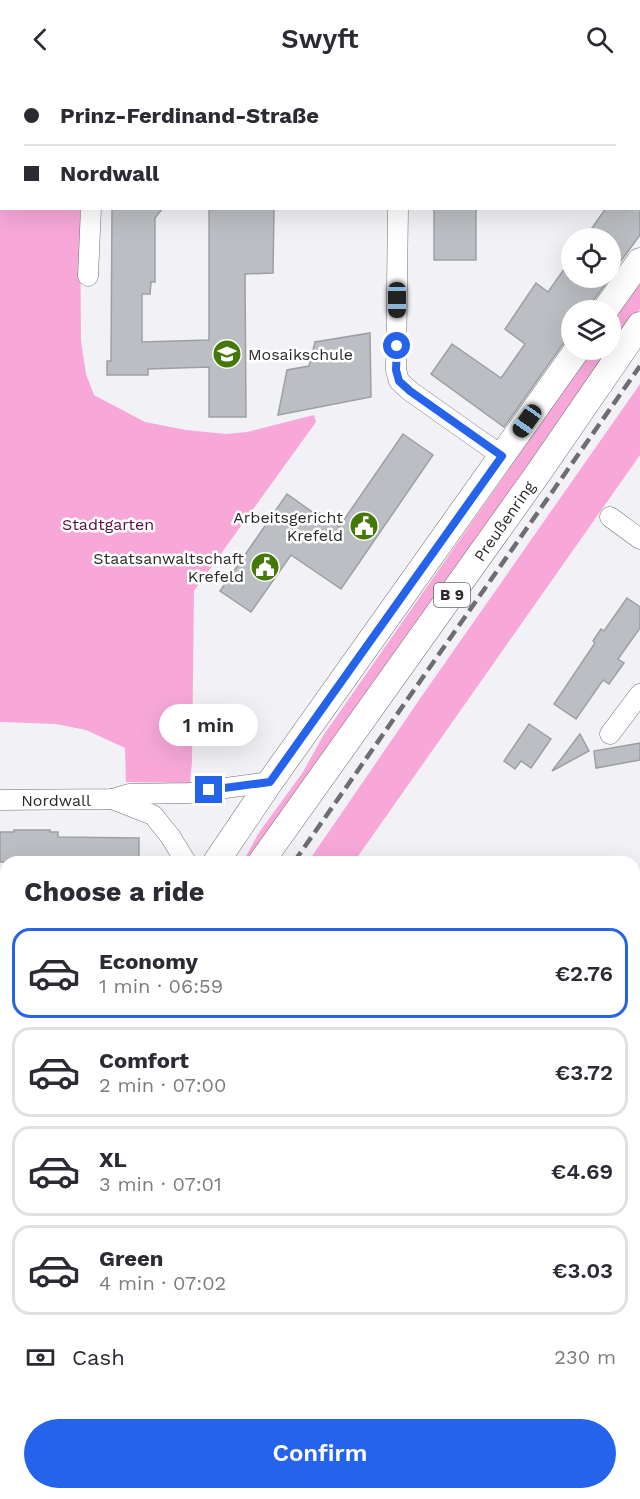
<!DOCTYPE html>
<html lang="en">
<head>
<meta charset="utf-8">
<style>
  body { margin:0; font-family:"Work Sans",sans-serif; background:#f7f7f7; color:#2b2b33; height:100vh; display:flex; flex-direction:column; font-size:22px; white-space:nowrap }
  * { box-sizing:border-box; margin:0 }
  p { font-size:20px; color:#7c7c81 }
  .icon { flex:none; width:33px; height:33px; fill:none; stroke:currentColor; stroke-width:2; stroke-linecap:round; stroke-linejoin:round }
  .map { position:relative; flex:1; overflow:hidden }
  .details { position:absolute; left:0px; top:778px; width:640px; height:644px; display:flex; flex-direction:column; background:#fff; border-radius:18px 18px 0 0; box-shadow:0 6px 24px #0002 }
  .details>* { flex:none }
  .hud { position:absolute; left:0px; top:0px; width:640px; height:132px; box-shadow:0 6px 24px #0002; display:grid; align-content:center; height:132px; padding:0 24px; background:#fff }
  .fabs { position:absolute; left:561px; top:150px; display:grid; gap:12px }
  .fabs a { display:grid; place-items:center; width:60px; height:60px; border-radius:50%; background:#fff; box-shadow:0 6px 24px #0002; font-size:30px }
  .end { position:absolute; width:27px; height:27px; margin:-14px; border:8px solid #2563eb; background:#fff; box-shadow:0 0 0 3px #fff }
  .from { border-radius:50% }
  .bubble { position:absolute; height:42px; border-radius:21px; background:#fff; box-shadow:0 6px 24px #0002; font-size:20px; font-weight:600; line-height:42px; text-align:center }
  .car { position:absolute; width:18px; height:36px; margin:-18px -9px; border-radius:8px; box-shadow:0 0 4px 2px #0007; background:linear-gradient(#222 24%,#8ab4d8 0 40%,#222 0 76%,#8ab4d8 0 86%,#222 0) }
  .hud b { display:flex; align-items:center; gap:21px; height:57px; font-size:22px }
  .hud b+b { border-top:2px solid #e1e1e2 }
  .hud i { width:15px; height:15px; background:#2b2b33 }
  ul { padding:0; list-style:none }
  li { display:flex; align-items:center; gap:18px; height:90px; margin:0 12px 9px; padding:0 12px; border:3px solid #e1e1e2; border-radius:18px }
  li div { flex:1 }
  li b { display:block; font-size:22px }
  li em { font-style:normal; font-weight:600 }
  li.current { border-color:#2563eb }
  li>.icon { width:54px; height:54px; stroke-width:1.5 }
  h2 { padding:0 24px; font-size:27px; line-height:72px }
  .pay { display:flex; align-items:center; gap:15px; height:66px; padding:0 24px; font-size:22px }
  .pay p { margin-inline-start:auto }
  .primary-button { display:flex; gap:12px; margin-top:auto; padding:12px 24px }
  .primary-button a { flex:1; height:69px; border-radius:36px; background:#2563eb; color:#fff; font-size:24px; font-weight:600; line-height:69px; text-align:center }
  header { display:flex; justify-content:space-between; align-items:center; height:78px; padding:0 24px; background:#fff; font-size:27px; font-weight:600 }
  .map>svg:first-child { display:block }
  .green { fill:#f7a8d9 }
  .building { fill:#bbbec2; stroke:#9da0a3; stroke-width:1.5 }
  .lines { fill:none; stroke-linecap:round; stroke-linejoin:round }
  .minor-casing { stroke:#717175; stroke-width:21 }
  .major-casing { stroke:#717175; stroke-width:27 }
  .minor { stroke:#fff; stroke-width:20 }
  .major { stroke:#fff; stroke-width:26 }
  .rail { stroke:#6e6e72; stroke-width:4.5; stroke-dasharray:12 6; stroke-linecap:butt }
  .route { stroke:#2563eb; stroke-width:8 }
  .labels { text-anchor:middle; stroke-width:5; stroke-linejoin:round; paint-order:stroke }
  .shield { fill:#fff; stroke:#6a6a6b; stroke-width:1.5 }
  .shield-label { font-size:15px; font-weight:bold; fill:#2a2a2c }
  .poi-label { font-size:16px; fill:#2a2a2c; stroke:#fff; text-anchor:end }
  .street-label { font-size:16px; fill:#2a2a2c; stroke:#fff }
  .park-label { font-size:16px; fill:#590944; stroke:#fff }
</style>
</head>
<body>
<header><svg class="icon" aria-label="back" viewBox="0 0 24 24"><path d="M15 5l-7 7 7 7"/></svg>Swyft<svg class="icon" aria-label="search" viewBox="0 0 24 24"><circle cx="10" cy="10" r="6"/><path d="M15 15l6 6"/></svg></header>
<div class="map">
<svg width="640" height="1421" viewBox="0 0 640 1421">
  <rect width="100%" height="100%" fill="#f1f1f6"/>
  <g class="green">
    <path d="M 0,0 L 79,0 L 79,2 L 2,2 L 2,130 L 80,131 L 81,263 L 86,296 L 94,317 L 145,344 L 186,352 L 226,356 L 247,354 L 314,337 L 316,344 L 194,513 L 192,684 L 190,705 L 126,704 L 125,670 L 86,652 L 56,646 L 0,644 Z"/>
    <path d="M 640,203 L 640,231 L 250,784 L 243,784 L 258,756 L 303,694 L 323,658 L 592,272 L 610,272 L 611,245 Z"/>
    <path d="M 640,306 L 640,377 L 354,784 L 308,784 L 426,612 Z"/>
    <path d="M 6,1321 L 6,1416 L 334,1416 L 341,1421 L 0,1421 L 0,1328 Z"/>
  </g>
  <g class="building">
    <path d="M 112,130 L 163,130 L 155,140 L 155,204 L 151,204 L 150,216 L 142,216 L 142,264 L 209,262 L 209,130 L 274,130 L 273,195 L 245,196 L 246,339 L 209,339 L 209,289 L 148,291 L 148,297 L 107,297 L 107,283 L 111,283 Z"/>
    <rect x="434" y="130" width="42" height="52"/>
    <path d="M 606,130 L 640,130 L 640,157 L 610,198 L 610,160 L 585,160 Z"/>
    <path d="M 572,180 L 572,200 L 610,200 L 593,223 L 588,232 L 572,232 L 572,256 L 565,263 L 504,349 L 431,296 L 452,266 L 501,300 L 525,266 L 505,251 L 536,205 L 548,214 Z"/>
    <path d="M 370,255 L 371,319 L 278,337 L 287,292 L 309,288 L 315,264 Z"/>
    <path d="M 403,356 L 433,377 L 341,511 L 291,477 L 251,534 L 220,513 L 287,416 L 318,438 L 320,435 L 339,449 Z"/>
    <path d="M 627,520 L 640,529 L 640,550 L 618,581 L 624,585 L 609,606 L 603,602 L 576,641 L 554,626 L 595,565 L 593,563 L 601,551 L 604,553 Z"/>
    <path d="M 529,646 L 551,661 L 531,690 L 521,683 L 515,691 L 504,683 Z"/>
    <path d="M 580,656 L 589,673 L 552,693 Z"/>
    <path d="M 640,665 L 640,682 L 596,690 L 594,673 Z"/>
    <path d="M 14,752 L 50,752 L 50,754 L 58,754 L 58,759 L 139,760 L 139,784 L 0,784 L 0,754 L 14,754 Z"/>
  </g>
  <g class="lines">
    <g class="minor-casing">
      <g id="minor">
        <path d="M 93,2 L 93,0"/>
        <path d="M 399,2 L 399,0"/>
        <path d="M 398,130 L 396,292 L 399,303 L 410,313 L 502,378"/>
        <path d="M 88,198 L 91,130"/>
        <path d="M 610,439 L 640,461"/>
        <path d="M 610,656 L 640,616"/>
        <path d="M 112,721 L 153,737 L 170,758 L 186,784"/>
        <path d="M 0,722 L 112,721 L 129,716 L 189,715 L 270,704"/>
        <path d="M 634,841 L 640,840"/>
        <path d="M 634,876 L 640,875"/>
        <path d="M 0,974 L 6,973"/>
        <path d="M 634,1373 L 640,1371"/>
        <path d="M 500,1421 L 510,1416"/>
      </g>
    </g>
    <g class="major-casing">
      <g id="major">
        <path d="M 605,232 L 640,183"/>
        <path d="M 216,784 L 270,704 L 577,272"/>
        <path d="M 261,784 L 539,394 L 640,247"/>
        <path d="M 0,1090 L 6,1082"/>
        <path d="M 0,1136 L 6,1129"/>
      </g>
    </g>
    <use href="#minor" class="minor"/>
    <use href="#major" class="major"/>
    <g class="rail">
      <path d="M 294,784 L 640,288"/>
      <path d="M 0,1206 L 6,1198"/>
    </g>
  </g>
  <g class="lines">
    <path class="route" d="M 209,712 L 270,704 L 502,378 L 410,313 L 399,303 L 396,292 L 397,268"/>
  </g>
  <defs>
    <g id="school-disc" transform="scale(1.5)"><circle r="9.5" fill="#447907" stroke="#fff"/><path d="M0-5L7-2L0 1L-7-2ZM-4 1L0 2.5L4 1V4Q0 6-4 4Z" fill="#fff"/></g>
    <g id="civic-disc" transform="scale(1.5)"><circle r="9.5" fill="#447907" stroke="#fff"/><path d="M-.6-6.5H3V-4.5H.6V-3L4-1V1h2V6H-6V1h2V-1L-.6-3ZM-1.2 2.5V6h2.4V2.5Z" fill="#fff"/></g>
  </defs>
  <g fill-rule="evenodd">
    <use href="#school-disc" x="227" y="276"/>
    <use href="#civic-disc" x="364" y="448"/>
    <use href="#civic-disc" x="265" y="489"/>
  </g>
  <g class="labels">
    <rect class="shield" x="434" y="505" width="36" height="24" rx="4.5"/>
    <g class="shield-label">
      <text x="452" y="522">B 9</text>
    </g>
    <g class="poi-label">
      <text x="248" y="282" text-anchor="start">Mosaikschule</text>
      <text x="343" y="445">Arbeitsgericht<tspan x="343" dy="18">Krefeld</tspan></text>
      <text x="244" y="486">Staatsanwaltschaft<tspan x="244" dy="18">Krefeld</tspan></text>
    </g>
    <g class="street-label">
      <text transform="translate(504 443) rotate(-55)" y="6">Preußenring</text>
      <text x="56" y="728">Nordwall</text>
    </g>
    <g class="park-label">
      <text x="108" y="452">Stadtgarten</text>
    </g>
  </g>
</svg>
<div class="fabs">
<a><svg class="icon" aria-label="locate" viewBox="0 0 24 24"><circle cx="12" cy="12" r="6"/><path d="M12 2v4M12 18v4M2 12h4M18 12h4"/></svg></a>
<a><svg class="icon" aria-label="layers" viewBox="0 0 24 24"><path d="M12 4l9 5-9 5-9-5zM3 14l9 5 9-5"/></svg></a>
</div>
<i class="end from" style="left:397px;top:268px"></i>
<i class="end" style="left:209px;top:712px"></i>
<div class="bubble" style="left:159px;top:626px;width:99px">1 min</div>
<i class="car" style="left:397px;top:222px;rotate:180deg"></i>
<i class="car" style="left:527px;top:343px;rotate:215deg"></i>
<div class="hud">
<b><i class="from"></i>Prinz-Ferdinand-Straße</b>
<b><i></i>Nordwall</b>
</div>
<section class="details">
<h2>Choose a ride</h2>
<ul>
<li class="current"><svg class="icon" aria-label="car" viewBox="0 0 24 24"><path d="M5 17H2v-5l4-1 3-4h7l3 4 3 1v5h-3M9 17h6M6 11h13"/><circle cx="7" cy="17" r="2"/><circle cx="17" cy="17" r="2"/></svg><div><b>Economy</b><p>1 min · 06:59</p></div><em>€2.76</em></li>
<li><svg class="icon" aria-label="car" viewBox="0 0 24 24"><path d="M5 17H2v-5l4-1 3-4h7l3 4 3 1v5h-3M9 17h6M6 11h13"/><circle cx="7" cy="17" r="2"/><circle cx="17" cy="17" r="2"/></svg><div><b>Comfort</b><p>2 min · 07:00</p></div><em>€3.72</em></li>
<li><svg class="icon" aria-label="car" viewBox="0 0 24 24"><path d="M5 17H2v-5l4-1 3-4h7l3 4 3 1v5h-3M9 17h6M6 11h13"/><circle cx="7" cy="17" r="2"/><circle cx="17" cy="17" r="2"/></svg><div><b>XL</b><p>3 min · 07:01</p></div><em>€4.69</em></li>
<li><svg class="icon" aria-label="car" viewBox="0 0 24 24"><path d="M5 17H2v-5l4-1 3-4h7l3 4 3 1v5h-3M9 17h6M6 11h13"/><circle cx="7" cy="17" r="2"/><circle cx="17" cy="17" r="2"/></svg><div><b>Green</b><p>4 min · 07:02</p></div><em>€3.03</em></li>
</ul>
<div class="pay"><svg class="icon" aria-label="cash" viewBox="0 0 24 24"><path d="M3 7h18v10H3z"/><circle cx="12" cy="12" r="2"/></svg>Cash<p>230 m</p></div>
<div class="primary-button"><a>Confirm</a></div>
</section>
</div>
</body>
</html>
